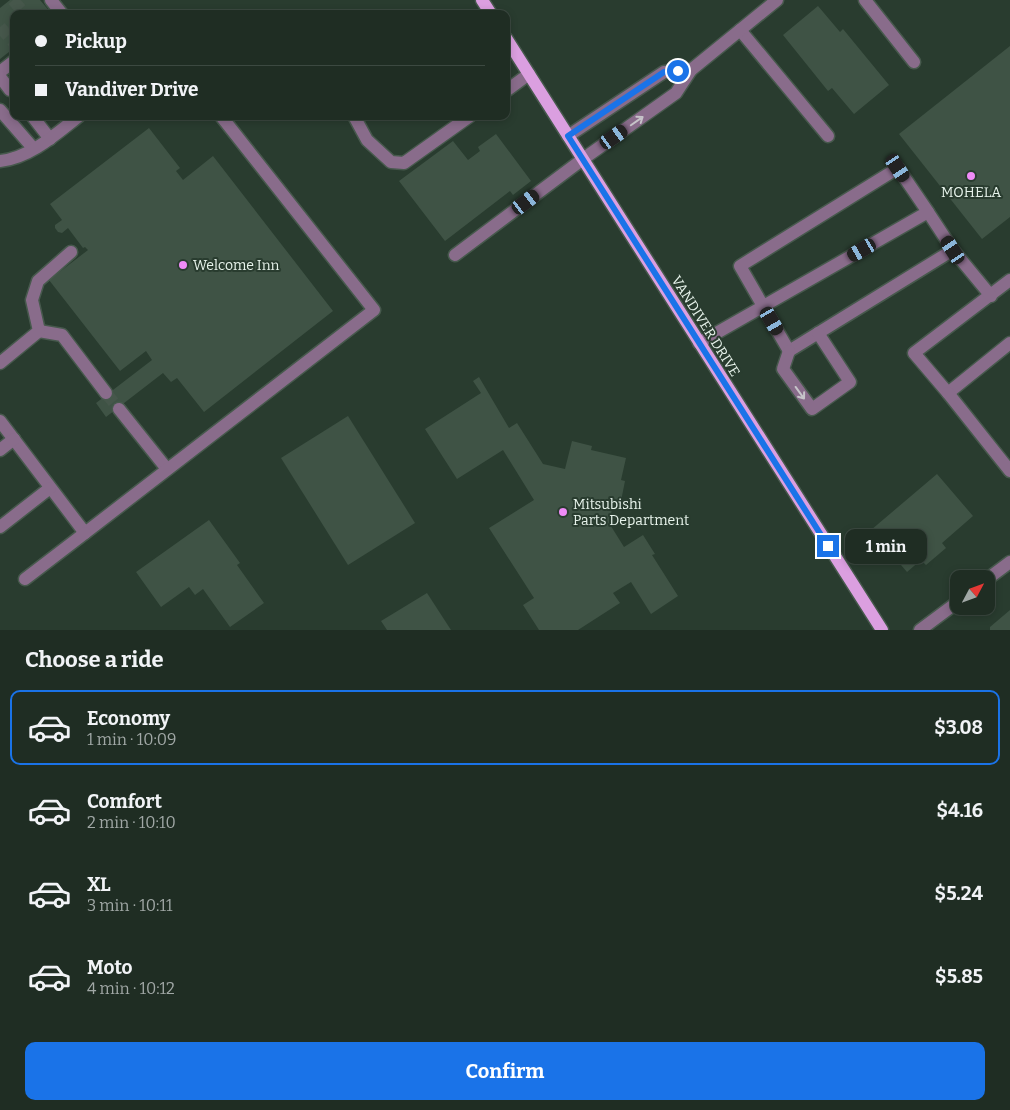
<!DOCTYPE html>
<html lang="en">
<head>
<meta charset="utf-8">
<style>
  body { margin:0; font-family:Bitter,serif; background:#27352b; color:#f1f3f6; height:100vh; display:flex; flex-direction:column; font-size:19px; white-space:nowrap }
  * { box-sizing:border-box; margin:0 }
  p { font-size:16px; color:#a1a8a6 }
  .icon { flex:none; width:28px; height:28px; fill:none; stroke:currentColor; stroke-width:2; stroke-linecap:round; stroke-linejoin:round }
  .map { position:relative; height:630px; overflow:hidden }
  .drawer { display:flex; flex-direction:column; background:#1f2d23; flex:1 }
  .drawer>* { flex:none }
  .top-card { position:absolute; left:10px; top:10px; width:500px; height:110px; border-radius:10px; box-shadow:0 2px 8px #0003,0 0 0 1px #3c4941; display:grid; align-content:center; height:110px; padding:0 25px; background:#1f2d23 }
  .needle { width:32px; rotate:49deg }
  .controls { position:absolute; left:950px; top:570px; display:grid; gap:10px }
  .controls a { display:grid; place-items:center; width:45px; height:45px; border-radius:10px; background:#1f2d23; box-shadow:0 2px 8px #0003,0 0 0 1px #3c4941; font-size:25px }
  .end { position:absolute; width:22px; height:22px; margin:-11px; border:6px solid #1a73e8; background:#fff; box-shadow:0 0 0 2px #fff }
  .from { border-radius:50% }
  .bubble { position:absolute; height:35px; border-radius:10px; background:#1f2d23; box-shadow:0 2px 8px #0003,0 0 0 1px #3c4941; font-size:16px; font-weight:700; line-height:35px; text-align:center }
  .car { position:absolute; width:15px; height:30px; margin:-15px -8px; border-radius:6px; box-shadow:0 0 4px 1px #0007; background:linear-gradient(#222 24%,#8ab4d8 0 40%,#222 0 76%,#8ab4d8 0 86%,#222 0) }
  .top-card b { display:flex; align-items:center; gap:18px; height:48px; font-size:19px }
  .top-card b+b { border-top:1px solid #3c4941 }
  .top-card i { width:12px; height:12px; background:#f1f3f6 }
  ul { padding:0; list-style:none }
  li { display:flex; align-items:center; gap:15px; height:75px; margin:0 10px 8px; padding:0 15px; border:2px solid transparent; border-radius:10px }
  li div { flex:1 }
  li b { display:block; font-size:19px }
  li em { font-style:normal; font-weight:700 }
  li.on { border-color:#1a73e8 }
  li>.icon { width:45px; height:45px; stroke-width:1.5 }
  h2 { padding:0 25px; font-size:22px; line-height:60px }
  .action { display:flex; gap:10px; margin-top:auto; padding:10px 25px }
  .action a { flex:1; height:58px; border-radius:10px; background:#1a73e8; color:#fff; font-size:20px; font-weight:700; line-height:58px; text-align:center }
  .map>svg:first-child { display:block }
  .building { fill:#3f5345 }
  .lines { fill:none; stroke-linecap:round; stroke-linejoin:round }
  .minor-tunnel { stroke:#46574b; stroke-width:12; stroke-dasharray:12 6; stroke-linecap:butt }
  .minor-casing { stroke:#47594d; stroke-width:15 }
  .major-casing { stroke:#47594d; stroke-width:15 }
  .minor { stroke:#896c8b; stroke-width:12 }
  .major { stroke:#db9fe0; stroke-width:12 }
  .oneway { stroke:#c6c4c9 }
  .route { stroke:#1a73e8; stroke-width:6 }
  .poi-dot { fill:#ef8bf7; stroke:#293c2f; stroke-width:2 }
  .labels { text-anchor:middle; stroke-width:4; stroke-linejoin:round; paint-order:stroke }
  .poi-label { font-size:14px; fill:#e7f3eb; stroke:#293c2f; text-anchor:start }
  .street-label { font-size:14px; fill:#e7f3eb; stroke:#293c2f }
</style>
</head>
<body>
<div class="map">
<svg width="1010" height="630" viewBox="0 0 1010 630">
  <rect width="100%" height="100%" fill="#293c2f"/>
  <g class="building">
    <path d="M 10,0 L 40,0 L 52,14 L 14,14 L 14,48 L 0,59 L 0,8 Z"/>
    <path d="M 818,6 L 840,32 L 843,29 L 889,85 L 854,114 L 832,88 L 828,91 L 783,35 Z"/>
    <path d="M 1010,46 L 1010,217 L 982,239 L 899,134 Z"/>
    <path d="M 149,128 L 180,168 L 176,171 L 183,180 L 213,156 L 333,311 L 204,412 L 177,378 L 171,382 L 163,373 L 106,417 L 96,403 L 152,360 L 146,351 L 120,371 L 49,280 L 88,250 L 85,247 L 83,248 L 68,228 L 62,233 L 58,232 L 55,228 L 55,225 L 62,220 L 50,204 Z"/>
    <path d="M 496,134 L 531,181 L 513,195 L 510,191 L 445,241 L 399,181 L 453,141 L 468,160 L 480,151 L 478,147 Z"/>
    <path d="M 479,377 L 509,428 L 517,423 L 543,464 L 565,469 L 572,441 L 592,446 L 591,450 L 626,458 L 621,480 L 625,481 L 621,501 L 614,500 L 609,523 L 624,547 L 643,535 L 655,554 L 652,555 L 678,596 L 651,614 L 631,582 L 613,593 L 620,603 L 578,630 L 539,630 L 523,605 L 534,598 L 489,528 L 534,500 L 503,450 L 457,479 L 425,429 L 481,393 L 473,381 Z"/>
    <path d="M 348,416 L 415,523 L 348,565 L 281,458 Z"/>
    <path d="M 937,474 L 973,516 L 942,543 L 946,548 L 926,565 L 921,560 L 907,572 L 871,530 Z"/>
    <path d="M 209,520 L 240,563 L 237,565 L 264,603 L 230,627 L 203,589 L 195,595 L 189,587 L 161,607 L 136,572 Z"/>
    <path d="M 427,593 L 451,630 L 387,630 L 381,621 Z"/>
    <path d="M 1010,610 L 1010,630 L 990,630 L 990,627 Z"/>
  </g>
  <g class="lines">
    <g class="minor-tunnel">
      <path d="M 13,0 L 25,14"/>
      <path d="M 0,27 L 14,43"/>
      <path d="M 106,393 L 119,409"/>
    </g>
    <g class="minor-casing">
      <g id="minor">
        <path d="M 51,0 L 62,14"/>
        <path d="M 865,0 L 914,62"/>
        <path d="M 740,30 L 828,136"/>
        <path d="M 0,72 L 14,61"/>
        <path d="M 0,77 L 10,90"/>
        <path d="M 506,91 L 529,74"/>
        <path d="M 0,110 L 33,148"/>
        <path d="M 354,116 L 367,140 L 391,162 L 404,163 L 470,116"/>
        <path d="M 33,117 L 50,139"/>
        <path d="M 568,136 L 664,72 L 691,70"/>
        <path d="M 0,161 C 30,158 56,134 79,116"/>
        <path d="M 928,212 L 953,250"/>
        <path d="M 455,255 L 583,159 L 676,93 L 691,70 L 777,0"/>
        <path d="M 1010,280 L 914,353 L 948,393 L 1010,343"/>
        <path d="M 39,331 L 62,335 L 106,393"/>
        <path d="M 699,343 L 928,212 L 898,168 L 740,266 L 789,351 L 953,250 L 991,296"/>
        <path d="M 789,351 L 783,369 L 812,409 L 850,382 L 818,333"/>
        <path d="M 0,363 L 39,331 L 32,300 L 38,281 L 71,252"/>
        <path d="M 948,393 L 1010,471"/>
        <path d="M 119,409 L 167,469"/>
        <path d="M 0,421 L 85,533 L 374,310 L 221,116"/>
        <path d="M 0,450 L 14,439"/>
        <path d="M 0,527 L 50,488"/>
        <path d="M 25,579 L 85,533"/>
        <path d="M 986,580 L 1010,562"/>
        <path d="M 920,630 L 959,601"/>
      </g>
    </g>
    <g class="major-casing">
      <g id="major">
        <path d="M 482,0 L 491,14"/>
        <path d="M 506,38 L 882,630"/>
      </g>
    </g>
    <use href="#minor" class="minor"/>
    <use href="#major" class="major"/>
  </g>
  <defs><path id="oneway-shaft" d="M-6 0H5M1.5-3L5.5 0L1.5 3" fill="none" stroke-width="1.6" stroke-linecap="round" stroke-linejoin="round" transform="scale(1.25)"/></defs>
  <g class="oneway">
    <use href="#oneway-shaft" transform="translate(637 121) rotate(-35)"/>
    <use href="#oneway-shaft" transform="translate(800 393) rotate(54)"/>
  </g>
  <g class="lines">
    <path class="route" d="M 678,71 L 664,72 L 568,136 L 828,546"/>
  </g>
  <g class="poi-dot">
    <circle cx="971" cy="176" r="5"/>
    <circle cx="183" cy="265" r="5"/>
    <circle cx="563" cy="512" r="5"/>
  </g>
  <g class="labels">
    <g class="poi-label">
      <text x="971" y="197" text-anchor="middle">MOHELA</text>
      <text x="193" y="270">Welcome Inn</text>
      <text x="573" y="509">Mitsubishi<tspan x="573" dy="16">Parts Department</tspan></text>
    </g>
    <g class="street-label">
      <text transform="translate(706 326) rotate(58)" y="5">VANDIVER DRIVE</text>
    </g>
  </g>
</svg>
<div class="controls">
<a><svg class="needle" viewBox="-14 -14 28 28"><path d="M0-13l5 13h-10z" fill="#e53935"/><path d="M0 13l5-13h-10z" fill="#a1a8a6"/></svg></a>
</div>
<i class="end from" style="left:678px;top:71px"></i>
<i class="end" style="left:828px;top:546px"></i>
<div class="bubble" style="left:845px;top:529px;width:82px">1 min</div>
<i class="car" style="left:614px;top:137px;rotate:55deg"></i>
<i class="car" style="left:898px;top:168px;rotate:146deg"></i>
<i class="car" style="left:526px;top:202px;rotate:53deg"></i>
<i class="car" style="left:862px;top:250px;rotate:240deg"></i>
<i class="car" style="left:953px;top:250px;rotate:327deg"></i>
<i class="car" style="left:772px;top:321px;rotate:150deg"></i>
<div class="top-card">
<b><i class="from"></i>Pickup</b>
<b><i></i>Vandiver Drive</b>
</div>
</div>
<section class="drawer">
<h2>Choose a ride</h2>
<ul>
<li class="on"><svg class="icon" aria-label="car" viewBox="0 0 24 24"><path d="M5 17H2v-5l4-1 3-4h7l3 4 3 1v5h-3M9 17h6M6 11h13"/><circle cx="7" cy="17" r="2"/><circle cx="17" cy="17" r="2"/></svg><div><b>Economy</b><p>1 min · 10:09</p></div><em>$3.08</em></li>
<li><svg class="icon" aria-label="car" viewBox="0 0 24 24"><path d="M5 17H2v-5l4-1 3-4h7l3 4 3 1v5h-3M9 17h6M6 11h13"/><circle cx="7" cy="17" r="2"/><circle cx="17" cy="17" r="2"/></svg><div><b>Comfort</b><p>2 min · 10:10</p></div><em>$4.16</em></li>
<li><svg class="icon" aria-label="car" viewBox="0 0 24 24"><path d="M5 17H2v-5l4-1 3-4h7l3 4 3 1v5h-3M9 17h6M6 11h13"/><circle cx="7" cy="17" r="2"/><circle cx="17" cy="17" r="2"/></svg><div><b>XL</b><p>3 min · 10:11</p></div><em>$5.24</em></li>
<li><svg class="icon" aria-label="car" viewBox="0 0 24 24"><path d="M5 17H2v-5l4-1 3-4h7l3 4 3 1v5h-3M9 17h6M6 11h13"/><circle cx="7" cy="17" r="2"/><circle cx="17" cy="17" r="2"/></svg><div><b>Moto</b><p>4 min · 10:12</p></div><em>$5.85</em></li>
</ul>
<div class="action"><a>Confirm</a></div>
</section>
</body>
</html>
